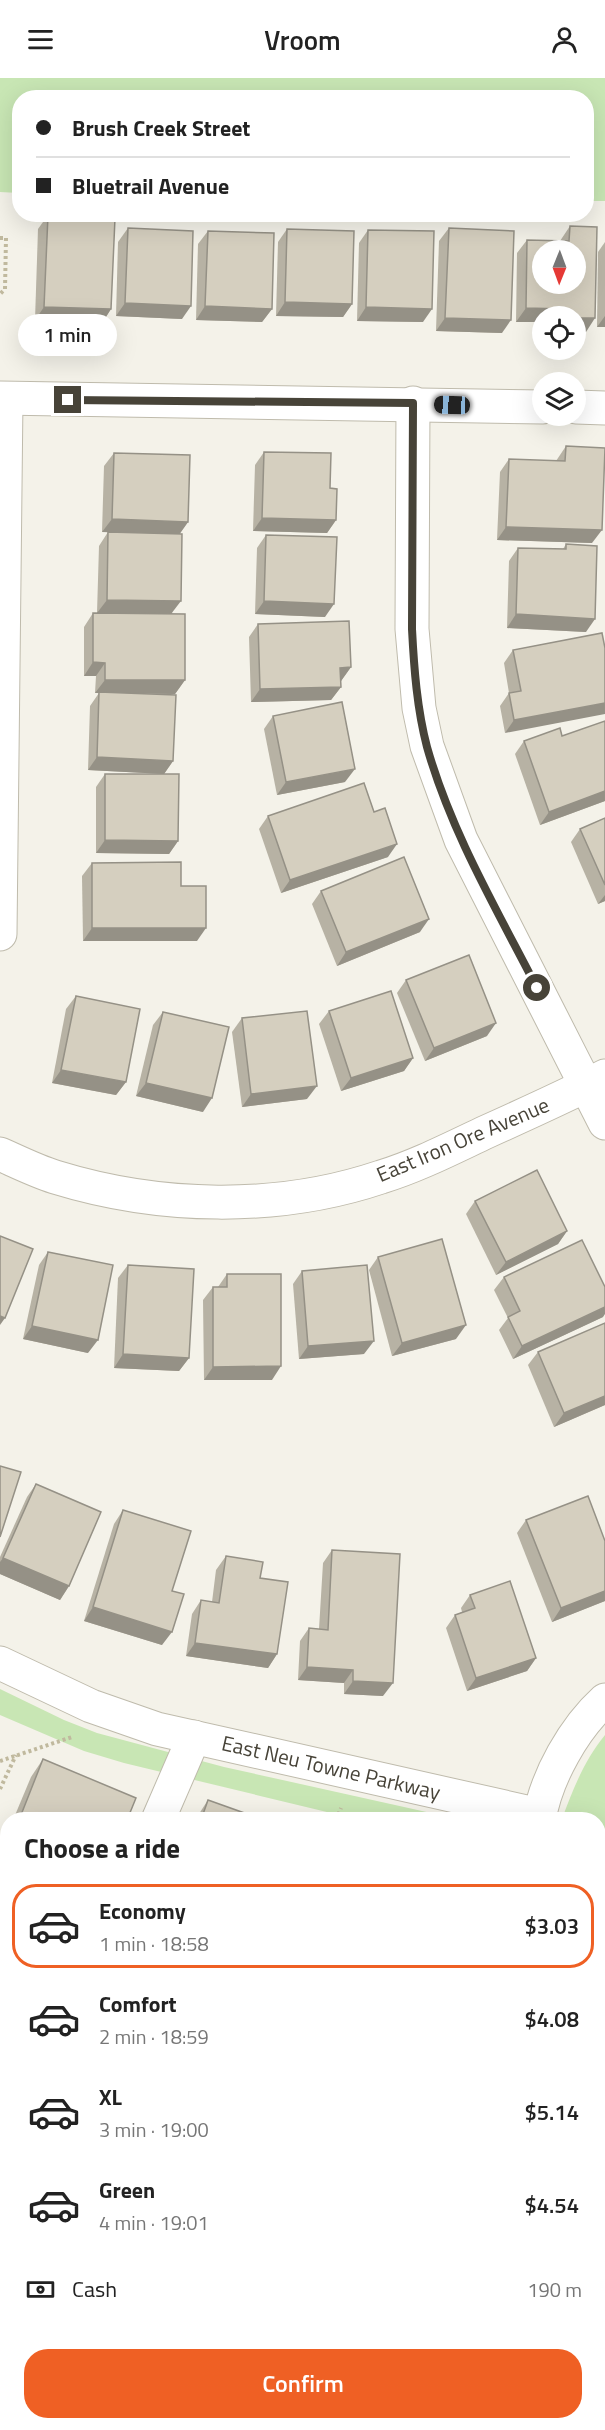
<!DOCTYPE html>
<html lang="en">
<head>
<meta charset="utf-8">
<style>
  body { margin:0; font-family:"Titillium Web",sans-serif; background:#f6f6f6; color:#222; height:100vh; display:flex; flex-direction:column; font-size:22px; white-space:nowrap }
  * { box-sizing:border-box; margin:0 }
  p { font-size:20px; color:#767676 }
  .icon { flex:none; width:33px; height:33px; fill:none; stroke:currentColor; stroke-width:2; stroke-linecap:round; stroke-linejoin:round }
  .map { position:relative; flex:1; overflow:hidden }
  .details { position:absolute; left:0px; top:1734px; width:606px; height:618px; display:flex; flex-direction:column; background:#fff; border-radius:24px 24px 0 0; box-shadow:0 6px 24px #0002 }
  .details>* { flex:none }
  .banner { position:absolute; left:12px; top:12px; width:582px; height:132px; border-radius:24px; box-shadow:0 6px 24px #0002; display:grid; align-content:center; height:132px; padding:0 24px; background:#fff }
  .needle { width:39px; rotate:181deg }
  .buttons { position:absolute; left:532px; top:162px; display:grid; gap:12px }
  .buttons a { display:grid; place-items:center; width:54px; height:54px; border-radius:50%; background:#fff; box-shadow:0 6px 24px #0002; font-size:30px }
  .end { position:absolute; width:27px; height:27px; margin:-14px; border:8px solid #474338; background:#fff; box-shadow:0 0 0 3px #fff }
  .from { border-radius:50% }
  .bubble { position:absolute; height:42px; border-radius:21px; background:#fff; box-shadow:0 6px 24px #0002; font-size:20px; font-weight:600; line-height:42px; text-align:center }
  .car { position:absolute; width:18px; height:36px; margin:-18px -9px; border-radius:8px; box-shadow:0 0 4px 2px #0007; background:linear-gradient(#222 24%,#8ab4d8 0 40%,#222 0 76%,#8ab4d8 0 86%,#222 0) }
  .banner b { display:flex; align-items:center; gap:21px; height:57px; font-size:22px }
  .banner b+b { border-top:2px solid #e0e0e0 }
  .banner i { width:15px; height:15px; background:#222 }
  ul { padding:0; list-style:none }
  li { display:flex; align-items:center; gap:18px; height:84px; margin:0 12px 9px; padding:0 12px; border:3px solid transparent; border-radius:24px }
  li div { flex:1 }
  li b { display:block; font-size:22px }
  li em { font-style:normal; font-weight:600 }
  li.current { border-color:#ef6024 }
  li>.icon { width:54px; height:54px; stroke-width:1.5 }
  h2 { padding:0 24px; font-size:27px; line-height:72px }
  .pay { display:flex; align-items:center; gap:15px; height:66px; padding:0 24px; font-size:22px }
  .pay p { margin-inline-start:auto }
  .action { display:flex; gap:12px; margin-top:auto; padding:12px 24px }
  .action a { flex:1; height:69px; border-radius:24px; background:#ef6024; color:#fff; font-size:24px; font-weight:600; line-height:69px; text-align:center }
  header { display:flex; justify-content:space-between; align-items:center; height:78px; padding:0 24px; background:#fff; font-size:27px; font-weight:600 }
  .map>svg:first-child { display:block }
  .green { fill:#c8e6b4 }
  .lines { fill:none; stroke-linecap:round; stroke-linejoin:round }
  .stream { stroke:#a8c7ed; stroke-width:10 }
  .minor-casing { stroke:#bfbbac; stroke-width:35 }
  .path { stroke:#c0b99e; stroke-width:4; stroke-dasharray:3 3; stroke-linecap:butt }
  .minor { stroke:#fff; stroke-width:33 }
  .wall { fill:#b7b2a4 }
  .shaded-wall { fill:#959186 }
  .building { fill:#d5cfbf; stroke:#959186; stroke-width:1.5; fill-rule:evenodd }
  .route { stroke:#474338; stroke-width:8 }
  .labels { text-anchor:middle; stroke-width:4.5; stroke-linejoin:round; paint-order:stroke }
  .street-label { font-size:21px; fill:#474338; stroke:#fff }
</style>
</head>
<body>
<header><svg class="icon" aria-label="menu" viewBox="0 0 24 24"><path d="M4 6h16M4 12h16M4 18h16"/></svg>Vroom<svg class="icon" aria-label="person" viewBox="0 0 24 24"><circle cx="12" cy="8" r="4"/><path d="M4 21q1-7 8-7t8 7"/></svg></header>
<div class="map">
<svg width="605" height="2352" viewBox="0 0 605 2352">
  <rect width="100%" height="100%" fill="#f4f2e9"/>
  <g class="green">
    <path d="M 0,0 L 605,0 L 605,123 L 587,123 L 586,20 L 20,20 L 19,115 L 0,114 Z"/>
    <path d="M 0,1611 L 64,1642 L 97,1655 L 224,1689 L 458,1741 L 356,1741 L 124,1685 L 84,1673 L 0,1637 Z"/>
    <path d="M 605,1657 L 605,1923 L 598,1914 L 598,1742 L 562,1741 C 573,1711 585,1681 605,1657 Z"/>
    <path d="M 599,1990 L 605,2001 L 605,2042 L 599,2033 Z"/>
    <path d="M 7,2065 L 8,2271 L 0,2276 L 0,2067 Z"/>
  </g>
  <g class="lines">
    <path class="stream" d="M 0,2152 L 8,2148"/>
    <g class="minor-casing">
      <g id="minor">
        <path d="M 0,320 L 543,329"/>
        <path d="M 413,325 L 412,551 L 419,630 L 427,668 L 461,762 L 605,1045"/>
        <path d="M 576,329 L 605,330"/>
        <path d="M 0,856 L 6,321"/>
        <path d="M 0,1076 C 18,1084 36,1093 55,1099 C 159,1131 277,1134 381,1099 C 417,1088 452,1070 486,1054 C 526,1036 566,1018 605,998"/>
        <path d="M 0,1585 L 91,1628 L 157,1651 L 540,1737"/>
        <path d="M 158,1742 L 194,1659"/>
        <path d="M 539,1742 C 546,1699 574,1650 605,1622"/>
        <path d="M 598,1953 L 605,1963"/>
        <path d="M 0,2034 L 8,2031"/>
        <path d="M 598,2151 L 605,2148"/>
        <path d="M 269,2352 L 281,2344"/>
      </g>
    </g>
    <g class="path">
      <path d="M 0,160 L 6,160 L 5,211 L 0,216"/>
      <path d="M 0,1683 L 72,1659"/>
      <path d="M 0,1711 L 16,1677"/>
      <path d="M 336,1742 L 341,1730"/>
      <path d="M 598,1878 L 605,1874"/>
      <path d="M 0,2231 L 8,2225"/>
    </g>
    <use href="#minor" class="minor"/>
  </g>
  <g class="wall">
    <path d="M 48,137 L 111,231 L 102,245 L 35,242 L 38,151 Z"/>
    <path d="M 570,148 L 586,254 L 576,253 L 576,238 L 543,238 L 543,244 L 516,244 L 517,175 L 527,162 L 560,163 Z"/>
    <path d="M 128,150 L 182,241 L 116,238 L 118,164 Z"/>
    <path d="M 449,150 L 502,255 L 436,253 L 439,163 Z"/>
    <path d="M 287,151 L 352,226 L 343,239 L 276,238 L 278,164 Z"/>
    <path d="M 368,152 L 423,244 L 357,243 L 359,165 Z"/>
    <path d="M 208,153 L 272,231 L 262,244 L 196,242 L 198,166 Z"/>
    <path d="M 605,164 L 605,249 L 597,249 L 598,174 Z"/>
    <path d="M 566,368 L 592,465 L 497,462 L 500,394 L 509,381 L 556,383 Z"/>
    <path d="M 264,374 L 330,410 L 336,442 L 327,455 L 253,453 L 255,387 Z"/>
    <path d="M 114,375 L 188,444 L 179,456 L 172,536 L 185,602 L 175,616 L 128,615 L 173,683 L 164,696 L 88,692 L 90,628 L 99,615 L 95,615 L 96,598 L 84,598 L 84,549 L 93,535 L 143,536 L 97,535 L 99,468 L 108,454 L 102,454 L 104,388 Z"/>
    <path d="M 266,457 L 325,539 L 255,536 L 257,470 Z"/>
    <path d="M 566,466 L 586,554 L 507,550 L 509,483 L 518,470 L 563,471 Z"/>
    <path d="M 258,546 L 351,589 L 341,603 L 341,609 L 331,622 L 251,624 L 249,559 Z"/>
    <path d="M 602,555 L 505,655 L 500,628 L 509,615 L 504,585 L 513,572 Z"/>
    <path d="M 273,638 L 345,704 L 277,717 L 264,651 Z"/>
    <path d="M 562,658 L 605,723 L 540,747 L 515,676 L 524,663 Z"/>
    <path d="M 105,696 L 178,763 L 169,776 L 96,775 L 96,709 Z"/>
    <path d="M 268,738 L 388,779 L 281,815 L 259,751 Z"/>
    <path d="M 605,740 L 605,823 L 598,826 L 571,764 L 580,751 Z"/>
    <path d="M 92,785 L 181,808 L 197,863 L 83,863 L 82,798 Z"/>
    <path d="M 321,813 L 420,854 L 337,888 L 312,826 Z"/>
    <path d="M 406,902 L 487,958 L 425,983 L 397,915 Z"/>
    <path d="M 76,918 L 126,1004 L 116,1017 L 52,1005 L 66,931 Z"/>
    <path d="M 329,933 L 413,980 L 404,993 L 341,1013 L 319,946 Z"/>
    <path d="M 163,934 L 203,1034 L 136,1018 L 153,947 Z"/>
    <path d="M 242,940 L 307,1021 L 242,1029 L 232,954 Z"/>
    <path d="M 475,1123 L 567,1153 L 558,1166 L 496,1197 L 466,1136 Z"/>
    <path d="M 48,1174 L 88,1275 L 23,1261 L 39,1187 Z"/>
    <path d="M 378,1179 L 456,1261 L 392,1278 L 369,1192 Z"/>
    <path d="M 128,1187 L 189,1280 L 179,1293 L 114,1290 L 118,1200 Z"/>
    <path d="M 302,1193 L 364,1276 L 299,1281 L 293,1206 Z"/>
    <path d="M 227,1196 L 272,1302 L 204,1302 L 203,1222 L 213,1209 L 218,1209 Z"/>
    <path d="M 504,1199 L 603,1239 L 513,1281 L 499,1252 L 508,1240 L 494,1212 Z"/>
    <path d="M 538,1274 L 605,1327 L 554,1349 L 528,1287 Z"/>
    <path d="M 36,1406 L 69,1508 L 60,1522 L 0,1496 L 0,1479 L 27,1419 Z"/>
    <path d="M 123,1432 L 172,1513 L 162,1567 L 84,1543 L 114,1446 Z"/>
    <path d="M 526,1442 L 605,1523 L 552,1544 L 517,1455 Z"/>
    <path d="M 332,1472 L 383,1618 L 344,1616 L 344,1605 L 298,1602 L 300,1563 L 309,1550 L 319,1551 L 323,1485 Z"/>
    <path d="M 226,1478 L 260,1500 L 277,1576 L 268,1590 L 186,1578 L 192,1536 L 201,1522 L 212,1524 L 216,1492 Z"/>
    <path d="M 470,1517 L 536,1580 L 527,1593 L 467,1613 L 446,1550 L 455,1537 L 462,1534 L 461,1530 Z"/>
    <path d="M 43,1681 L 127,1742 L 13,1742 L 31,1699 Z"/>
    <path d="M 208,1722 L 264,1742 L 195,1742 Z"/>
    <path d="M 8,1756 L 8,1978 L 0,1976 L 0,1768 L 2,1769 Z"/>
    <path d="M 598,2226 L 605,2273 L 598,2277 Z"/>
    <path d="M 77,2344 L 132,2344 L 118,2352 L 103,2352 L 102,2351 L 100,2352 L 81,2352 Z"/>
    <path d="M 529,2344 L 598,2344 L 605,2352 L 534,2352 Z"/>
    <path d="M 452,2345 L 532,2352 L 448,2352 Z"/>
  </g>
  <g class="shaded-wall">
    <path d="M 285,224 L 352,226 L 343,239 L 276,238 Z"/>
    <path d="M 125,225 L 191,228 L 182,241 L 116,238 Z"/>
    <path d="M 205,228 L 272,231 L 262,244 L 196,242 Z"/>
    <path d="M 44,229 L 111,231 L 102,245 L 35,242 Z"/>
    <path d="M 366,229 L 432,231 L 423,244 L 357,243 Z"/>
    <path d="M 526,230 L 564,231 L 559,238 L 543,238 L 543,244 L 516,244 Z"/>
    <path d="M 605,238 L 605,249 L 597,249 Z"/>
    <path d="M 445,240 L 511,242 L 502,255 L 436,253 Z"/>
    <path d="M 576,240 L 595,240 L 586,254 L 576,253 Z"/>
    <path d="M 262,440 L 336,442 L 327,455 L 253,453 Z"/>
    <path d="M 112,441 L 188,444 L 179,457 L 102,454 Z"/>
    <path d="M 506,449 L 602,452 L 592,465 L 497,462 Z"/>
    <path d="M 107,522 L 181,523 L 171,536 L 97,535 Z"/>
    <path d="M 264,523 L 334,526 L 325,539 L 255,536 Z"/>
    <path d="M 516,536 L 595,541 L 586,554 L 507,550 Z"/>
    <path d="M 93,584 L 105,585 L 96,598 L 84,598 Z"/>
    <path d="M 351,589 L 341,603 L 331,603 L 340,590 Z"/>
    <path d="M 105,602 L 185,602 L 175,616 L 95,615 Z"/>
    <path d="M 341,609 L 331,622 L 251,624 L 260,611 Z"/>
    <path d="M 605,625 L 605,636 L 505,655 L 514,642 Z"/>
    <path d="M 97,679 L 173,683 L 164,696 L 88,692 Z"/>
    <path d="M 355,691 L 345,704 L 277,717 L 286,704 Z"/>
    <path d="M 605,713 L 605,723 L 540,747 L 549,734 Z"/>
    <path d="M 105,762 L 178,763 L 169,776 L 96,775 Z"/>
    <path d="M 397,766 L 388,779 L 281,815 L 290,802 Z"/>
    <path d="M 605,817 L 605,823 L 598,826 Z"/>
    <path d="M 429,841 L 420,854 L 337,888 L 346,874 Z"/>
    <path d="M 92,850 L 206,850 L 197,863 L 83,863 Z"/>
    <path d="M 496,945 L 487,958 L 425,983 L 434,970 Z"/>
    <path d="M 413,980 L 404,993 L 341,1013 L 351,1000 Z"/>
    <path d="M 61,992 L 126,1004 L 116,1017 L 52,1005 Z"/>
    <path d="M 146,1005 L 212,1020 L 203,1034 L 136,1018 Z"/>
    <path d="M 317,1008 L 307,1021 L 242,1029 L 251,1016 Z"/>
    <path d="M 567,1153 L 558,1166 L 496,1197 L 506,1184 Z"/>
    <path d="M 605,1229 L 605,1236 L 603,1239 L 513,1281 L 522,1268 Z"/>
    <path d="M 0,1238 L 5,1240 L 0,1247 Z"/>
    <path d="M 466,1247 L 456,1261 L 392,1278 L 402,1265 Z"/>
    <path d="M 32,1248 L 98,1262 L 88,1275 L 23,1261 Z"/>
    <path d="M 374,1263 L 364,1276 L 299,1281 L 308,1268 Z"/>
    <path d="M 123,1276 L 189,1280 L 179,1293 L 114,1290 Z"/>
    <path d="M 281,1288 L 272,1302 L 204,1302 L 213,1289 Z"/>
    <path d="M 605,1318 L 605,1327 L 554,1349 L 564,1335 Z"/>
    <path d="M 3,1480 L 69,1508 L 60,1522 L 0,1496 L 0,1484 Z"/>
    <path d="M 605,1513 L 605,1523 L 552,1544 L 561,1530 Z"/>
    <path d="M 93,1529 L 172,1554 L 162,1567 L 84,1543 Z"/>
    <path d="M 195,1565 L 277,1576 L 268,1590 L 186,1578 Z"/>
    <path d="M 536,1580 L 527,1593 L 467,1613 L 476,1600 Z"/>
    <path d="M 307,1589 L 353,1592 L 344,1605 L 298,1602 Z"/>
    <path d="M 353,1603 L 393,1605 L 383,1618 L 344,1616 Z"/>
    <path d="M 8,1762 L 8,1772 L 2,1769 Z"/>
    <path d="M 0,1852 L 8,1855 L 8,1877 L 0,1875 Z"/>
    <path d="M 0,1953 L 8,1956 L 8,1978 L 0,1976 Z"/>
    <path d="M 605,2262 L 605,2273 L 598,2277 L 598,2270 L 603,2264 Z"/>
    <path d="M 96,2344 L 106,2344 L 102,2351 L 100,2352 L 91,2352 Z"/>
    <path d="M 116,2344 L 132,2344 L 118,2352 L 111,2352 Z"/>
  </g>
  <g class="building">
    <path d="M 48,137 L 115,140 L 111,231 L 44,229 Z"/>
    <path d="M 570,148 L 597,149 L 595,240 L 576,240 L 576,238 L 564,238 L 564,231 L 526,230 L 527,162 L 569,163 ZM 543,172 L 576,172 L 576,206 L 543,206 Z"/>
    <path d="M 128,150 L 193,153 L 191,228 L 125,225 Z"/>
    <path d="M 449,150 L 514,153 L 511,242 L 445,240 Z"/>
    <path d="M 287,151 L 354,153 L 352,226 L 285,224 Z"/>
    <path d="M 368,152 L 434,153 L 432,231 L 366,229 Z"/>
    <path d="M 208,153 L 274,155 L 272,231 L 205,228 Z"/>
    <path d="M 566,368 L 605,370 L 602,452 L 506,449 L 509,381 L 565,383 Z"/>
    <path d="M 264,374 L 331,375 L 330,410 L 337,411 L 336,442 L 262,440 Z"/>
    <path d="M 114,375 L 190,377 L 188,444 L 112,441 Z"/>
    <path d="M 108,454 L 182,456 L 181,523 L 107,522 Z"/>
    <path d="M 266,457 L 337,459 L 334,526 L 264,523 Z"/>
    <path d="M 566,466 L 597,468 L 595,541 L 516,536 L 518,470 L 566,471 Z"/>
    <path d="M 93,535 L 185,536 L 185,602 L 105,602 L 105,585 L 93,584 Z"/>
    <path d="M 349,543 L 351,589 L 340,590 L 341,609 L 260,611 L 258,546 Z"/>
    <path d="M 602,555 L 605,570 L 605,625 L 514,642 L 509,615 L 521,613 L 513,572 Z"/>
    <path d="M 99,614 L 176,617 L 173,683 L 97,679 Z"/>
    <path d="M 342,624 L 355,691 L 286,704 L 273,638 Z"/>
    <path d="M 605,643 L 605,713 L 549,734 L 524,663 L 560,650 L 562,658 Z"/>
    <path d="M 105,696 L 179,696 L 178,763 L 105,762 Z"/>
    <path d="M 364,705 L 374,734 L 385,730 L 397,766 L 290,802 L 268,738 Z"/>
    <path d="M 605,740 L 605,807 L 580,751 Z"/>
    <path d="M 404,779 L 429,841 L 346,874 L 321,813 Z"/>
    <path d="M 181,784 L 181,808 L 206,808 L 206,850 L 92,850 L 92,785 Z"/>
    <path d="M 469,877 L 496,945 L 434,970 L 406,902 Z"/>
    <path d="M 391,913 L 413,980 L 351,1000 L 329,933 Z"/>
    <path d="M 76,918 L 140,931 L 126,1004 L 61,992 Z"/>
    <path d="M 307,933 L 317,1008 L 251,1016 L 242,940 Z"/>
    <path d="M 163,934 L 229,949 L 212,1020 L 146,1005 Z"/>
    <path d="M 537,1092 L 567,1153 L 506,1184 L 475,1123 Z"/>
    <path d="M 0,1158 L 33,1171 L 5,1240 L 0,1238 Z"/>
    <path d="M 442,1161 L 466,1247 L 402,1265 L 378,1179 Z"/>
    <path d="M 582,1162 L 605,1209 L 605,1229 L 522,1268 L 508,1239 L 520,1233 L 504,1199 Z"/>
    <path d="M 48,1174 L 113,1187 L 98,1262 L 32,1248 Z"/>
    <path d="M 128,1187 L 194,1191 L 189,1280 L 123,1276 Z"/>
    <path d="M 367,1187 L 374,1263 L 308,1268 L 302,1193 Z"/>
    <path d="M 227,1196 L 281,1196 L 281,1288 L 213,1289 L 213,1209 L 227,1209 Z"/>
    <path d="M 605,1245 L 605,1318 L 564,1335 L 538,1274 Z"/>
    <path d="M 0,1388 L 21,1394 L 0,1459 Z"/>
    <path d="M 36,1406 L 101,1434 L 69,1508 L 3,1480 Z"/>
    <path d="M 588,1418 L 605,1463 L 605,1513 L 561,1530 L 526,1442 Z"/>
    <path d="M 123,1432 L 191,1453 L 172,1513 L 184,1516 L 172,1554 L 93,1529 Z"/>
    <path d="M 332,1472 L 400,1476 L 393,1605 L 353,1603 L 353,1592 L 307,1589 L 309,1550 L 328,1552 Z"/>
    <path d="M 226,1478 L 263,1484 L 260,1500 L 288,1504 L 277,1576 L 195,1565 L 201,1522 L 219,1525 Z"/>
    <path d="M 510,1503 L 536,1580 L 476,1600 L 455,1537 L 475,1530 L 470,1517 Z"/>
    <path d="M 43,1681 L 136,1720 L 127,1742 L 19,1742 Z"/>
    <path d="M 208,1722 L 264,1742 L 201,1742 Z"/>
    <path d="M 0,1768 L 8,1771 L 8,1855 L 0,1852 Z"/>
    <path d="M 0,1874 L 8,1877 L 8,1956 L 0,1953 Z"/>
    <path d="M 605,2223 L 605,2262 L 603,2264 L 598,2256 L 598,2226 Z"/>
    <path d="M 598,2291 L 605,2303 L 605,2352 L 556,2352 L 552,2344 L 598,2344 Z"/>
    <path d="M 8,2312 L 8,2344 L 68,2344 L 71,2352 L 0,2352 L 0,2315 Z"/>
    <path d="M 437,2344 L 439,2344 L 443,2352 L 422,2352 Z"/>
    <path d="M 453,2344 L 527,2344 L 532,2352 L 456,2352 L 452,2345 Z"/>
  </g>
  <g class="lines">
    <path class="route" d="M 68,322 L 413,325 L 412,551 C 414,590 417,631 427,669 C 451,754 497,832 537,910"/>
  </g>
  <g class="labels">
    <g class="street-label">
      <text transform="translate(463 1062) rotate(-23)" y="7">East Iron Ore Avenue</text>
      <text transform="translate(331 1690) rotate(13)" y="7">East Neu Towne Parkway</text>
    </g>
  </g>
</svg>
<div class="buttons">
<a><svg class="needle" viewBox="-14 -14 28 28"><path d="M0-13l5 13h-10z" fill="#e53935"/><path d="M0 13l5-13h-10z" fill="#767676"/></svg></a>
<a><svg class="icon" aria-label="locate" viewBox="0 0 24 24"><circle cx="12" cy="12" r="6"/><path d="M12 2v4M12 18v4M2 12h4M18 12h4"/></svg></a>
<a><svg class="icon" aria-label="layers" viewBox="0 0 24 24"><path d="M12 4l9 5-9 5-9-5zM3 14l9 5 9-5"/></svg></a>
</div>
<i class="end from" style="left:537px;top:910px"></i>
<i class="end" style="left:68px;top:322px"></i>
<div class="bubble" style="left:18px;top:236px;width:99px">1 min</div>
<i class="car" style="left:452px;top:327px;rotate:272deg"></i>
<div class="banner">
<b><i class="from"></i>Brush Creek Street</b>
<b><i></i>Bluetrail Avenue</b>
</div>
<section class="details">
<h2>Choose a ride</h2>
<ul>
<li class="current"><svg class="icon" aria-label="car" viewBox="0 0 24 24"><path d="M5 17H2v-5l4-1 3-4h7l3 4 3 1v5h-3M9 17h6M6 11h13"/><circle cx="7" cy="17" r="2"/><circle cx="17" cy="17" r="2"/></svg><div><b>Economy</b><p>1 min · 18:58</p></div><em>$3.03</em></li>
<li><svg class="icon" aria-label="car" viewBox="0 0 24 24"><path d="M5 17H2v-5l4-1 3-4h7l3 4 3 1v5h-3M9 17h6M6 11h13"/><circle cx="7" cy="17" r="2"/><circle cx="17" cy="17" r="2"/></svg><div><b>Comfort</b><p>2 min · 18:59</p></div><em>$4.08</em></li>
<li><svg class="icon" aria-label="car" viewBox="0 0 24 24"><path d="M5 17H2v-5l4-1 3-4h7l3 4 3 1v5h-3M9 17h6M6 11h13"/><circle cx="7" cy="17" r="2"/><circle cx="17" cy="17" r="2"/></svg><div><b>XL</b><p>3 min · 19:00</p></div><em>$5.14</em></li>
<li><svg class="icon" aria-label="car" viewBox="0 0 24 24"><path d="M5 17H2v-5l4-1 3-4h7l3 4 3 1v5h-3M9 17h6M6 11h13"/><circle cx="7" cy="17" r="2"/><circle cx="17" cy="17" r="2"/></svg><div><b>Green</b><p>4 min · 19:01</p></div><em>$4.54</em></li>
</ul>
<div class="pay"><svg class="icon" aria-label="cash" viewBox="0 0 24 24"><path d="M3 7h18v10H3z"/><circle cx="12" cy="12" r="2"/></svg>Cash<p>190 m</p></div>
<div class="action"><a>Confirm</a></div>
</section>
</div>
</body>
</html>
